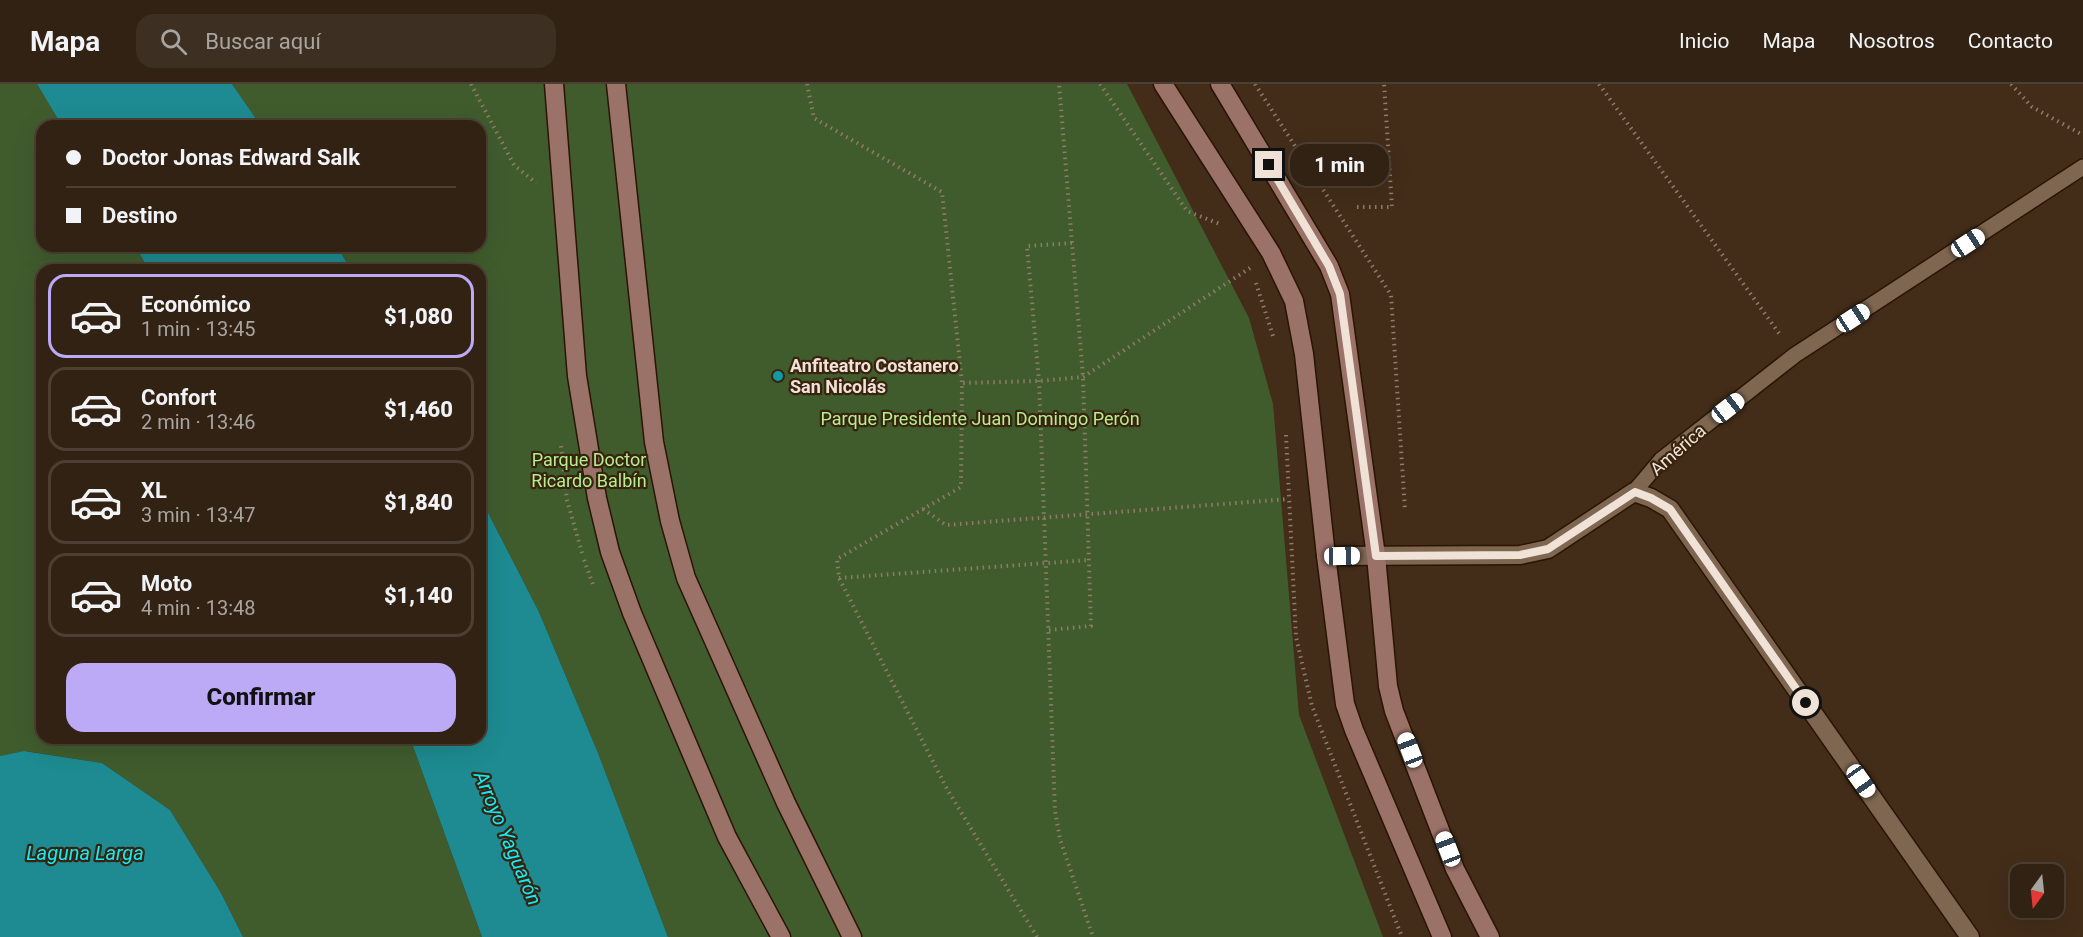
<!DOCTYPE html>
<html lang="es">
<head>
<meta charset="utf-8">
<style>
  body { margin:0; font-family:Roboto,sans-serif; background:#3d2f21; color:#f1f3f6; height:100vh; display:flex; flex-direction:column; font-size:22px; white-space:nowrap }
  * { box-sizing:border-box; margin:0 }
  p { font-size:20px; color:#a8a4a0 }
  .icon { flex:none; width:33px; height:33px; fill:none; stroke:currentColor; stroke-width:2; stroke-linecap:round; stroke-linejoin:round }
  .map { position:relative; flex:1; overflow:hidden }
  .details { position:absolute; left:36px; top:180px; width:450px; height:480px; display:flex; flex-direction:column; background:#322213; border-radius:18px; box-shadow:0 6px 24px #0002,0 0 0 2px #4d3f33 }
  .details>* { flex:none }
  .top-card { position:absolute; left:36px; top:36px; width:450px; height:132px; border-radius:18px; box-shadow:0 6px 24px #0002,0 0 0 2px #4d3f33; display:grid; align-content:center; height:132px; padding:0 30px; background:#322213 }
  .needle { width:39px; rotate:195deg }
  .buttons { position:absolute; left:2010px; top:780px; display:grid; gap:12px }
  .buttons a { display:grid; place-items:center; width:54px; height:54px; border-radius:12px; background:#322213; box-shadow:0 6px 24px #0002,0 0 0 2px #4d3f33; font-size:30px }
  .end { position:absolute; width:27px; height:27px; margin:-14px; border:8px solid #f0e2d6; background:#111; box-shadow:0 0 0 3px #111 }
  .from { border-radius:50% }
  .bubble { position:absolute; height:42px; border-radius:18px; background:#322213; box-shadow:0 6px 24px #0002,0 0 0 2px #4d3f33; font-size:20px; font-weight:800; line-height:42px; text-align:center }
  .car { position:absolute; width:18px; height:36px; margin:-18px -9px; border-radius:8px; box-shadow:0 0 4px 2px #0007; background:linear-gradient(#fff 24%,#345 0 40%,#fff 0 76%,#345 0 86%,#fff 0) }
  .top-card b { display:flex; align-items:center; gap:21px; height:57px; font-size:22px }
  .top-card b+b { border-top:2px solid #4d3f33 }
  .top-card i { width:15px; height:15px; background:#f1f3f6 }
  ul { padding:10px 0 0; list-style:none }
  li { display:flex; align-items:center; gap:18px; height:84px; margin:0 12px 9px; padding:0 18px; border:3px solid #4d3f33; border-radius:18px }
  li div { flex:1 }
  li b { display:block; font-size:22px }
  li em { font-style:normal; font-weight:800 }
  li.on { border-color:#bcaaf6 }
  li>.icon { width:54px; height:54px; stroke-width:1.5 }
  .cta { display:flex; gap:12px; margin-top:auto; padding:12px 30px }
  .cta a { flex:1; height:69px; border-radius:18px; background:#bcaaf6; color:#111; font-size:24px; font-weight:800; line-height:69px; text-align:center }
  header { display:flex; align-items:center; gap:36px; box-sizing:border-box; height:84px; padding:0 30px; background:#322213; border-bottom:2px solid #4d3f33 }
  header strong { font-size:28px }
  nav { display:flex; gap:33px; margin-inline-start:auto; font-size:21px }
  .search { width:420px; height:54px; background:#3d2f21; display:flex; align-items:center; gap:15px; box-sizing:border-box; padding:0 21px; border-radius:18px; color:#a8a4a0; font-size:22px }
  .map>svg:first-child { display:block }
  .green { fill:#405c2d }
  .water { fill:#1d8b91 }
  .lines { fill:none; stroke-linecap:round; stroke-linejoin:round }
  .lane-casing { stroke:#291502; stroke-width:18 }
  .street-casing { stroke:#291502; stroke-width:21 }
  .secondary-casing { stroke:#291502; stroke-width:21 }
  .path { stroke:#8e7b6b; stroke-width:4; stroke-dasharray:1.5 4.5; stroke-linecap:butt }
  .lane { stroke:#7f6651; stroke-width:15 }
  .street { stroke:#7f6651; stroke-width:18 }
  .secondary { stroke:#9b7268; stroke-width:18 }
  .route { stroke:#f0e2d6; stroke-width:8 }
  .culture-dot { fill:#0f9aa8; stroke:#38230f; stroke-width:2 }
  .labels { text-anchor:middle; stroke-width:4.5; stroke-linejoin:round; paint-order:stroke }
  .poi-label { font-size:18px; font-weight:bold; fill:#f0e2d6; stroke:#38230f; text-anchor:start }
  .park-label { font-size:18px; fill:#b3ef8a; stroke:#38230f }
  .street-label { font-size:18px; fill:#f0e2d6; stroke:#38230f }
  .water-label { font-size:20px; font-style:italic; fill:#0eedf8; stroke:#38230f }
</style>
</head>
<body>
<header>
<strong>Mapa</strong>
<div class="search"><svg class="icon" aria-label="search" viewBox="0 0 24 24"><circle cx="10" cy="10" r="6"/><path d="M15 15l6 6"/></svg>Buscar aquí</div>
<nav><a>Inicio</a><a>Mapa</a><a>Nosotros</a><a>Contacto</a></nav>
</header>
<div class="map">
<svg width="2083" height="853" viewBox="0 0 2083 853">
  <rect width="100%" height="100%" fill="#432d19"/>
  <g class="green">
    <path d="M 0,0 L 37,0 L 62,42 L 42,42 L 42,162 L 135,162 L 149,186 L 42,186 L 42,654 L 410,654 L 482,853 L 243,853 L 221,809 L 170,726 L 102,679 L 25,667 L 0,672 Z"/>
    <path d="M 232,0 L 1127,0 L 1249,234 L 1273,320 L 1299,631 L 1383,853 L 668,853 L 598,669 L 539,528 L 480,413 L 480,186 L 351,186 L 337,162 L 480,162 L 480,42 L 261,42 Z"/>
  </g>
  <g class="water">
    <path d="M 37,0 L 232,0 L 261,42 L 62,42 Z"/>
    <path d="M 135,162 L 337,162 L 351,186 L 149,186 Z"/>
    <path d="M 480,413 L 539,528 L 598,669 L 668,853 L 482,853 L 410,654 L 480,654 Z"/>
    <path d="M 24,667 L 102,679 L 170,726 L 221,809 L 243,853 L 0,853 L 0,672 Z"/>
  </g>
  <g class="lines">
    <g class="lane-casing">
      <path id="lane" d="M 1634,408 L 1661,376 L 1795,271 L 2083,83"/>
    </g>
    <g class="street-casing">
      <path id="street" d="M 1326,472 L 1520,471 L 1548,465 L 1634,408 L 1651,414 L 1670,425 L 1970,853"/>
    </g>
    <g class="secondary-casing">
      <g id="secondary">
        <path d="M 554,0 L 577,292 L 597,414 L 610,468 L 632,529 L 727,753 L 781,853"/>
        <path d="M 616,0 L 654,358 L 670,437 L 686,494 L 786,719 L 852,853"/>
        <path d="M 1163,0 L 1271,169 L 1294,217 L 1304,270 L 1326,472 L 1345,620 L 1354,646 L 1442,853"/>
        <path d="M 1220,0 L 1329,182 L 1340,210 L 1376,472 L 1388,602 L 1394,627 L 1455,785 L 1490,853"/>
      </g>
    </g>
    <g class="path">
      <path d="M 471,0 L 514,81 L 536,99"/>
      <path d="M 807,0 L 814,34 L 942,108 L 962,299"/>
      <path d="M 1100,0 L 1187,127 L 1222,141"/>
      <path d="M 1255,0 L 1391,211 L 1405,426"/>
      <path d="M 1599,0 L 1781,252"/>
      <path d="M 2011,0 L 2032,23 L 2083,51"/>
      <path d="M 1357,123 L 1392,123 L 1384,0"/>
      <path d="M 1072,159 L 1027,162 L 1039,297 L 1055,727 L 1060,755 L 1093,853"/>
      <path d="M 1256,199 L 1274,255"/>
      <path d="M 1286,351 L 1296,553 L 1312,622 L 1402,853"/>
      <path d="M 561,362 L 567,416 L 582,469"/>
      <path d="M 923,425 L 946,441 L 1289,415"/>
      <path d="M 584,476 L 594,503"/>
      <path d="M 839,494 L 1089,476"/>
      <path d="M 1049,546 L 1091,542 L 1083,293 L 1059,0"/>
      <path d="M 1037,853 L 947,705 L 839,494 L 837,475 L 961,403 L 962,299 L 1039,297 L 1083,293 L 1250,184"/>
    </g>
    <use href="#lane" class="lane"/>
    <use href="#street" class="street"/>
    <use href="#secondary" class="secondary"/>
  </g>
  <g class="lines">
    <path class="route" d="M 1269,81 L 1329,182 L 1340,210 L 1376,472 L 1520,471 L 1548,465 L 1635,408 L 1651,414 L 1670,425 L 1806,619"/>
  </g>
  <circle class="culture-dot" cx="778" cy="292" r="6"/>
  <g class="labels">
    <g class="poi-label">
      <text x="790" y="288">Anfiteatro Costanero<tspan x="790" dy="21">San Nicolás</tspan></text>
    </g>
    <g class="park-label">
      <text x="980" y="341">Parque Presidente Juan Domingo Perón</text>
      <text x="589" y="382">Parque Doctor<tspan x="589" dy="21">Ricardo Balbín</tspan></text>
    </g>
    <g class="street-label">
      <text transform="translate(1678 366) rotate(-41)" y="6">América</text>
    </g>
    <g class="water-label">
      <text transform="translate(508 754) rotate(67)" y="7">Arroyo Yaguarón</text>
      <text x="85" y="776">Laguna Larga</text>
    </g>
  </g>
</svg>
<div class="buttons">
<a><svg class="needle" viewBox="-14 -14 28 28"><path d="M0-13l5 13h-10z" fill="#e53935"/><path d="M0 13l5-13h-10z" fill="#a8a4a0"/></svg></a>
</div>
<i class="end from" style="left:1806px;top:619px"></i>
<i class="end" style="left:1269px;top:81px"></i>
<div class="bubble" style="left:1290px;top:60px;width:99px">1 min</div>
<i class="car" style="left:1968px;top:159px;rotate:57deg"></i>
<i class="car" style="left:1853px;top:234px;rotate:57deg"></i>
<i class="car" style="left:1728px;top:324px;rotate:52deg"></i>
<i class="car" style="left:1342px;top:472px;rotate:89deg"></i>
<i class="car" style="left:1410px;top:666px;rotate:339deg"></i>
<i class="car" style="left:1861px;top:697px;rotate:145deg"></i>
<i class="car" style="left:1448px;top:765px;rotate:339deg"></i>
<div class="top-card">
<b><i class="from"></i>Doctor Jonas Edward Salk</b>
<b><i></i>Destino</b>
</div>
<section class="details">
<ul>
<li class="on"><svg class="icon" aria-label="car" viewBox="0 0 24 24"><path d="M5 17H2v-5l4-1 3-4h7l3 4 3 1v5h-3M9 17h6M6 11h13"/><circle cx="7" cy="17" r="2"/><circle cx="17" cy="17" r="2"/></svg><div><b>Económico</b><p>1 min · 13:45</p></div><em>$1,080</em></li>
<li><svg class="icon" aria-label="car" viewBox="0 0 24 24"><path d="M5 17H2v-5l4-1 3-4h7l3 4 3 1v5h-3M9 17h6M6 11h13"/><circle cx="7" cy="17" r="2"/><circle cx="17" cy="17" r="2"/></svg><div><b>Confort</b><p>2 min · 13:46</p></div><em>$1,460</em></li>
<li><svg class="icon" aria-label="car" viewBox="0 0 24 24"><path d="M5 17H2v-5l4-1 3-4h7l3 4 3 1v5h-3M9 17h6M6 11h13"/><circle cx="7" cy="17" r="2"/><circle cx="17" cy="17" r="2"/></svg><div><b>XL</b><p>3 min · 13:47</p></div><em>$1,840</em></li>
<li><svg class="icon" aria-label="car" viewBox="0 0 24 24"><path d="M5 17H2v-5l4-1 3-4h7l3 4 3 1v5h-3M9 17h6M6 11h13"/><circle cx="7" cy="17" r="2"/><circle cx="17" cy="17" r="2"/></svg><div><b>Moto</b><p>4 min · 13:48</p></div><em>$1,140</em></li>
</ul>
<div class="cta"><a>Confirmar</a></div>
</section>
</div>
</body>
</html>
